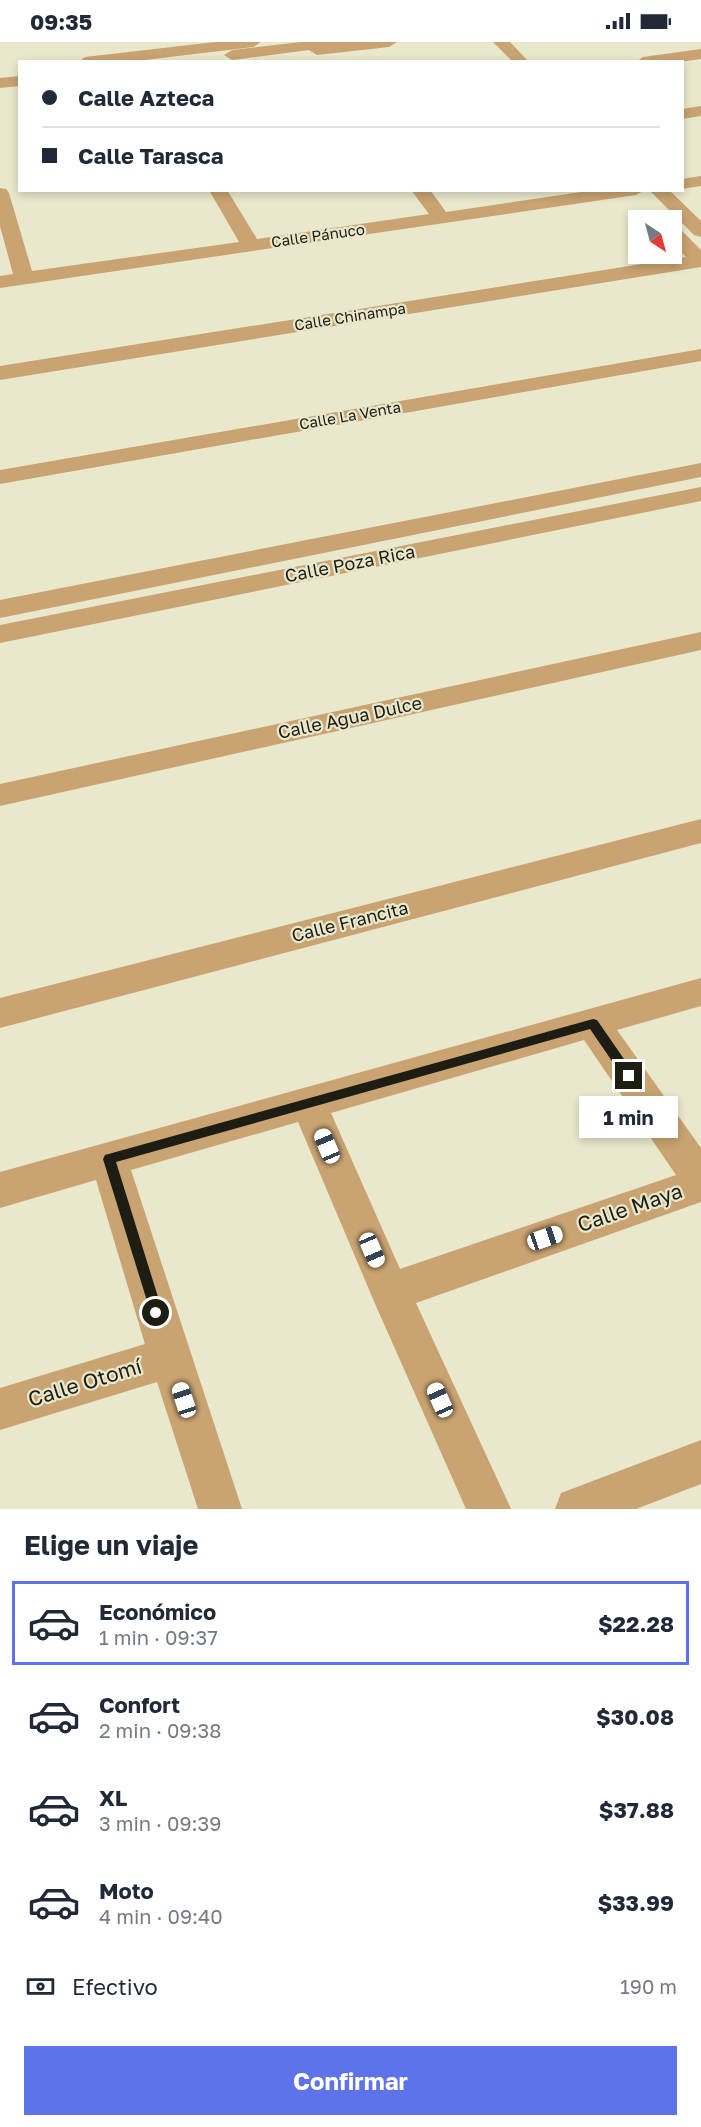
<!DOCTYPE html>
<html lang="es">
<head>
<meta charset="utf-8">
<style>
  body { margin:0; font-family:"Golos Text",sans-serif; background:#f6f6f7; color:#1f2937; height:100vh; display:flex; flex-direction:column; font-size:22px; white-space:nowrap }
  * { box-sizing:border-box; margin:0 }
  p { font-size:20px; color:#747a83 }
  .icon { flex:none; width:33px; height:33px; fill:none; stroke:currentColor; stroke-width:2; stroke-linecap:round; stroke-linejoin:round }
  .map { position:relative; height:1467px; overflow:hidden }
  .sheet { display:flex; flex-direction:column; background:#fff; flex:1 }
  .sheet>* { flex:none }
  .guide { position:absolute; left:18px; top:18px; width:666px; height:132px; border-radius:0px; box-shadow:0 3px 9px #0003; display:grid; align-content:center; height:132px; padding:0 24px; background:#fff }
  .needle { width:39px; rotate:144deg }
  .tools { position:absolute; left:628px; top:168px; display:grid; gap:12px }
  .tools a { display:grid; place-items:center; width:54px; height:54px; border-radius:0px; background:#fff; box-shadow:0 3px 9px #0003; font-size:30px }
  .end { position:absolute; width:27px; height:27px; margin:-14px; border:8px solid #1d1d13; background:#fff; box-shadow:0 0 0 3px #fff }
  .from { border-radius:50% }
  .bubble { position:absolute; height:42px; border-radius:0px; background:#fff; box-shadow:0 3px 9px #0003; font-size:20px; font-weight:700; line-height:42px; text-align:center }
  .car { position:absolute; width:18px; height:36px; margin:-18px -9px; border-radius:8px; box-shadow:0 0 4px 2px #0007; background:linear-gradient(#fff 24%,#345 0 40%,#fff 0 76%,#345 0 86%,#fff 0) }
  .guide b { display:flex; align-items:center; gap:21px; height:57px; font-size:22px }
  .guide b+b { border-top:2px solid #e0e1e3 }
  .guide i { width:15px; height:15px; background:#1f2937 }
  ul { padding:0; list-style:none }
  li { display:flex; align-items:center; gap:18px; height:84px; margin:0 12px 9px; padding:0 12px; border:3px solid transparent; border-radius:0px }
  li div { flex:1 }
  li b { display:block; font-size:22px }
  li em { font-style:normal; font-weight:700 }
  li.active { border-color:#5e73ea }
  li>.icon { width:54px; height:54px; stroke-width:1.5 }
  h2 { padding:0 24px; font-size:27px; line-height:72px }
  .pay { display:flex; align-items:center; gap:15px; height:66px; padding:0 24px; font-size:22px }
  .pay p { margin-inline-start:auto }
  .button { display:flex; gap:12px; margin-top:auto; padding:12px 24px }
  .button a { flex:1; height:69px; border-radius:0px; background:#5e73ea; color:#fff; font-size:24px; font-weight:700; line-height:69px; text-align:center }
  .status { display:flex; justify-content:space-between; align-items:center; height:42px; padding:0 30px; background:#fff; direction:ltr }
  .status svg { height:16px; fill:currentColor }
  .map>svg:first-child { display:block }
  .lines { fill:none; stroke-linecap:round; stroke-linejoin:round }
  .minor { fill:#c9a371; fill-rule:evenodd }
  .route { fill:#1d1d13 }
  .labels { text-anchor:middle; stroke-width:4.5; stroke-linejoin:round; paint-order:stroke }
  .far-street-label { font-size:15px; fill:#1d1d13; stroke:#e9e8cc }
  .street-label { font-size:18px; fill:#1d1d13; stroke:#e9e8cc }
  .near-street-label { font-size:21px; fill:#1d1d13; stroke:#e9e8cc }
</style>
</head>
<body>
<div class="status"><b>09:35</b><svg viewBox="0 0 49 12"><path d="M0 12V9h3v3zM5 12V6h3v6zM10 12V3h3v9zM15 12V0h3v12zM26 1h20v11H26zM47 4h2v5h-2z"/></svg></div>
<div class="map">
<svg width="701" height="1467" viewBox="0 0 701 1467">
  <rect width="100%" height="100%" fill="#e9e8cc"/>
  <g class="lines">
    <g class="minor">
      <path d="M 215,0 L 261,0 L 253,5 L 128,20 L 78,20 L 85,15 Z"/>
      <path d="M 300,0 L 397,0 L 389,5 L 317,13 L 309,8 L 232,18 L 224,13 L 232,8 Z"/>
      <path d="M 493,0 L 510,0 L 529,20 L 513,20 Z"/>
      <path d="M 701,7 L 701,17 L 680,20 L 636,20 L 643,15 Z"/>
      <path d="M 20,34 L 20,44 L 0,46 L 0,36 Z"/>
      <path d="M 701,64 L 701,74 L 682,77 L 682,67 Z"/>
      <path d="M 701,134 L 701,144 L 682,147 L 682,137 Z"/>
      <path d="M 0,146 L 6,147 L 9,151 L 32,229 L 239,200 L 209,148 L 227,148 L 257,197 L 429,172 L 411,148 L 430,148 L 446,170 L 595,148 L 645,148 L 636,153 L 0,246 L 0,234 L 13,232 L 0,184 Z"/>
      <path d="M 649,148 L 669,148 L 701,179 L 701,195 L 694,193 Z"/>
      <path d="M 672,184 L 679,186 L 701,208 L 701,225 L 0,338 L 0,324 L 686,215 L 672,201 Z"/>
      <path d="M 701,307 L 701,319 L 0,442 L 0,428 Z"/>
      <path d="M 701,421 L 701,435 L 0,576 L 0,558 Z"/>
      <path d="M 701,445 L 701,459 L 0,601 L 0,583 Z"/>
      <path d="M 701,590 L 701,608 L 0,764 L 0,742 Z"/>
      <path d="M 701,777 L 701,801 L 0,986 L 0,956 Z"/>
      <path d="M 701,936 L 701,964 L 617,988 L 701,1106 L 701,1160 L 416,1261 L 511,1467 L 466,1467 L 376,1264 L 298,1080 L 131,1128 L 242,1467 L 198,1467 L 157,1340 L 0,1388 L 0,1346 L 145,1302 L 96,1138 L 0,1166 L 0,1130 ZM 584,998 L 676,1133 L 400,1227 L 331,1071 Z"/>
      <path d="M 701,1398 L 701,1442 L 636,1467 L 555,1467 L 561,1451 Z"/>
    </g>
  </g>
  <path class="route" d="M 593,977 L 597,978 L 633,1030 L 633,1038 L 625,1038 L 590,987 L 116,1120 L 163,1271 L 161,1275 L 156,1277 L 152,1275 L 103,1117 L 105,1113 Z"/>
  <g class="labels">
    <g class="far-street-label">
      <text transform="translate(318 194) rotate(-8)" y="5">Calle Pánuco</text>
      <text transform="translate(350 275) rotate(-9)" y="5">Calle Chinampa</text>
      <text transform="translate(350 374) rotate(-10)" y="5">Calle La Venta</text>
    </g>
    <g class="street-label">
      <text transform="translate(350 522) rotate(-11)" y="6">Calle Poza Rica</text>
      <text transform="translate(350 676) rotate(-12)" y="6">Calle Agua Dulce</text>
      <text transform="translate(350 880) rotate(-14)" y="6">Calle Francita</text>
    </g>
    <g class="near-street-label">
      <text transform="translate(630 1166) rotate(-19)" y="7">Calle Maya</text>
      <text transform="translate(85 1341) rotate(-17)" y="7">Calle Otomí</text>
    </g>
  </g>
</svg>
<div class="tools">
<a><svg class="needle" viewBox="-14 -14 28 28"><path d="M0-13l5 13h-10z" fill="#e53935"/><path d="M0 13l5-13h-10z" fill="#747a83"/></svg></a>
</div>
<i class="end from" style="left:156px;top:1271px"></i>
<i class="end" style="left:629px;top:1034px"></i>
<div class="bubble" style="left:579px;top:1054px;width:99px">1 min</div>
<i class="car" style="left:327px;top:1104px;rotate:337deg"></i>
<i class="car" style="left:545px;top:1196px;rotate:71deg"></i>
<i class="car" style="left:372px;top:1208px;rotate:157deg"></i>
<i class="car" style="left:184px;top:1358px;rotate:342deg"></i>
<i class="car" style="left:440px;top:1358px;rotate:336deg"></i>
<div class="guide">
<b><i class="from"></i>Calle Azteca</b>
<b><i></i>Calle Tarasca</b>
</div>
</div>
<section class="sheet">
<h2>Elige un viaje</h2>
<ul>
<li class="active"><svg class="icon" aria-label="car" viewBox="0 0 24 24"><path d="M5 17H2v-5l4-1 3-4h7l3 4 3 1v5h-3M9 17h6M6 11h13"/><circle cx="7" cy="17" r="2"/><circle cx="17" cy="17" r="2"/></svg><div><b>Económico</b><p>1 min · 09:37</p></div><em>$22.28</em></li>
<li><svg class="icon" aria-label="car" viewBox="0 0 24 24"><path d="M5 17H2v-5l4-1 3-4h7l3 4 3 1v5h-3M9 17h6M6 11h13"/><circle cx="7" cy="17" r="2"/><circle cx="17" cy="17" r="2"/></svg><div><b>Confort</b><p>2 min · 09:38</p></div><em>$30.08</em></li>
<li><svg class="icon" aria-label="car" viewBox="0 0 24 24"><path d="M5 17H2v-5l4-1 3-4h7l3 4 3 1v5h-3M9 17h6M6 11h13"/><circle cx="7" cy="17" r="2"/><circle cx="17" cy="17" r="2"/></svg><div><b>XL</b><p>3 min · 09:39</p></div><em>$37.88</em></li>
<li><svg class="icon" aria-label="car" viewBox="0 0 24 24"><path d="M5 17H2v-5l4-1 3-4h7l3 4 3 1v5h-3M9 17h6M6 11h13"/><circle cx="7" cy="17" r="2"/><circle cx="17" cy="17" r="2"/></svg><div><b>Moto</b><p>4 min · 09:40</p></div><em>$33.99</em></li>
</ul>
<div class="pay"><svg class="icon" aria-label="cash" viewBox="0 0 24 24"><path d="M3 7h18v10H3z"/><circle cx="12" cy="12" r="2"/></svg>Efectivo<p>190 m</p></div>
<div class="button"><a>Confirmar</a></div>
</section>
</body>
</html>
